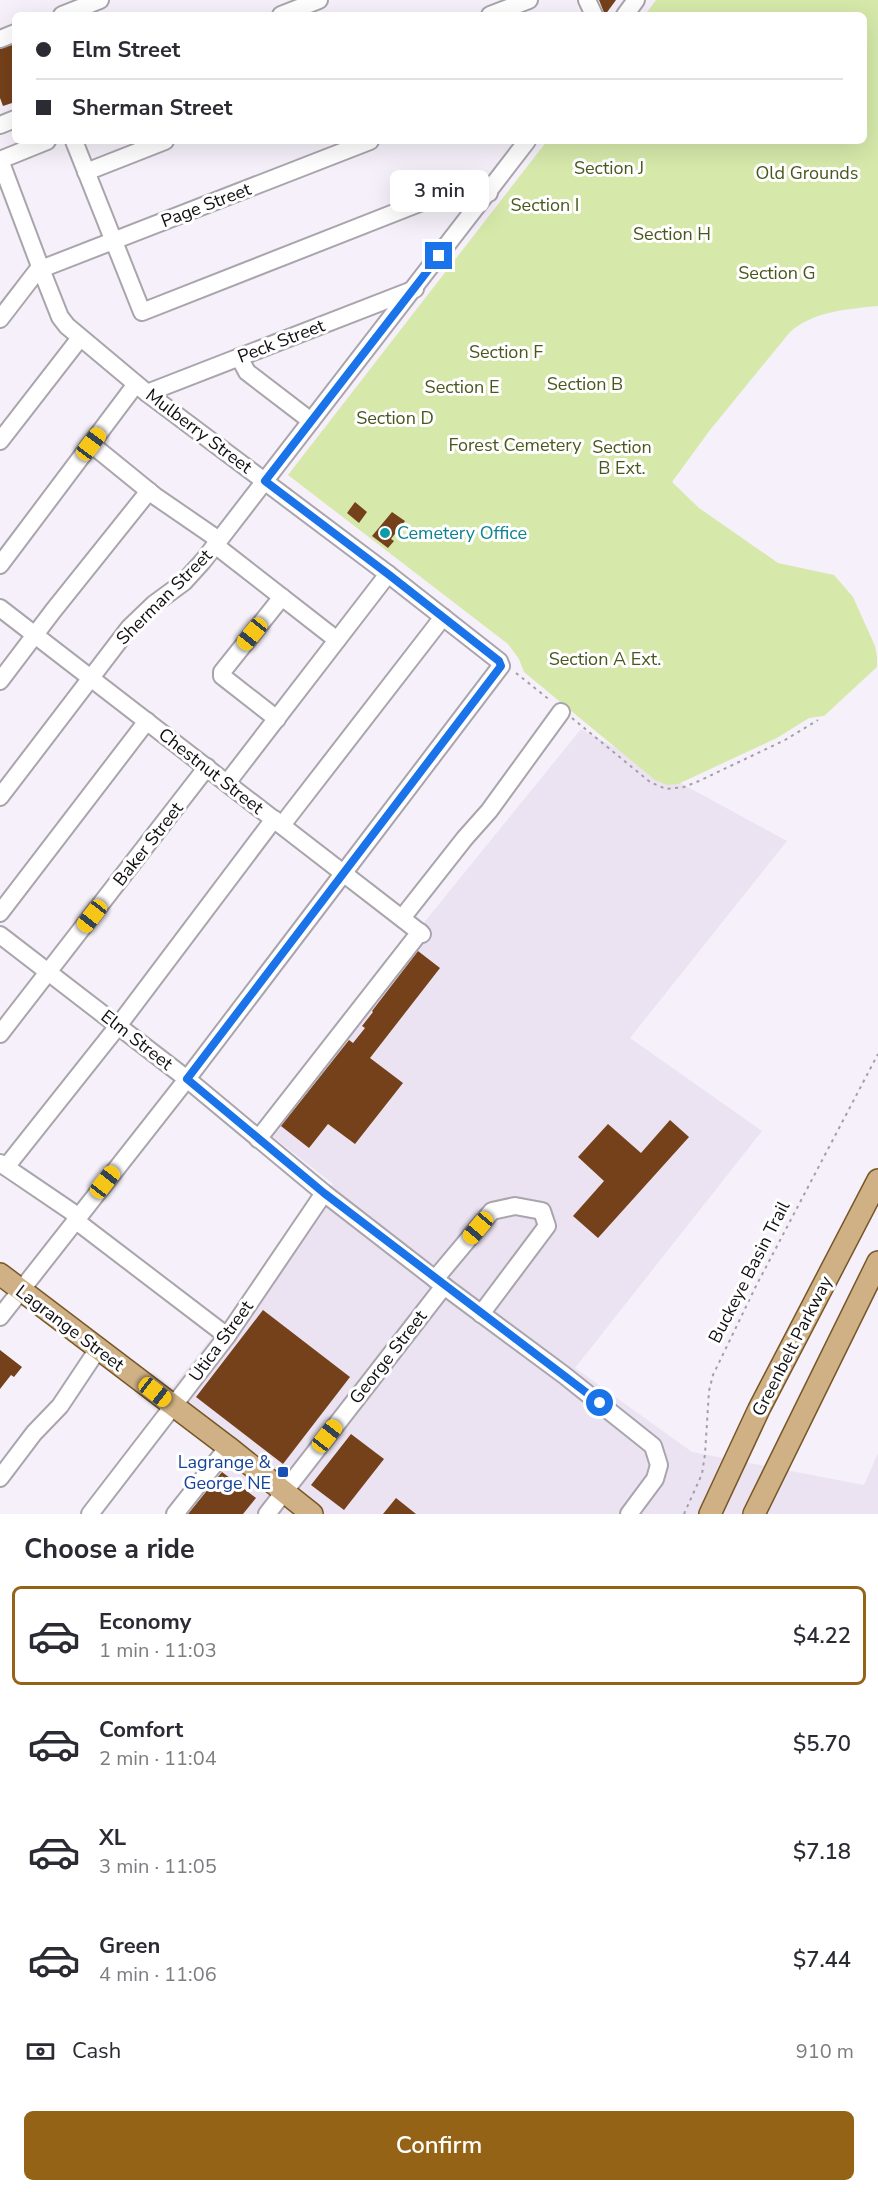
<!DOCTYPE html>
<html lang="en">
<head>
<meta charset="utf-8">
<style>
  body { margin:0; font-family:"Nunito Sans",sans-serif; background:#f7f7f7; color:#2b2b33; height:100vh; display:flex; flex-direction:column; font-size:22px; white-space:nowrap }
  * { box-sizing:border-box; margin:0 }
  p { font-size:20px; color:#7c7c81 }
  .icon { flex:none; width:33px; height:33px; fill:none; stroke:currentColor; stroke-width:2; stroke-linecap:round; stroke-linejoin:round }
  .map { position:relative; height:1514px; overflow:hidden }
  .side { display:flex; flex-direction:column; background:#fff; flex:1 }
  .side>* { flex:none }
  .top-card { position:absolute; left:12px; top:12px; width:855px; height:132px; border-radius:9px; box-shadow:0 6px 24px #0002; display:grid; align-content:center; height:132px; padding:0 24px; background:#fff }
  .end { position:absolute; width:27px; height:27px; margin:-14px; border:8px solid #1a73e8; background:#fff; box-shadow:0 0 0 3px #fff }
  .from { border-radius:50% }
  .bubble { position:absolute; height:42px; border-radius:9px; background:#fff; box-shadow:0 6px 24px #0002; font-size:20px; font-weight:600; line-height:42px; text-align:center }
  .car { position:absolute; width:18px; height:36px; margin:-18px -9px; border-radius:8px; box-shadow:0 0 4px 2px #0007; background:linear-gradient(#f5c518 24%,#345 0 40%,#f5c518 0 76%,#345 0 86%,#f5c518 0) }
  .top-card b { display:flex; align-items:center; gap:21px; height:57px; font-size:22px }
  .top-card b+b { border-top:2px solid #e1e1e2 }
  .top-card i { width:15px; height:15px; background:#2b2b33 }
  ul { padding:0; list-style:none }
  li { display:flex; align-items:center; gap:18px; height:99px; margin:0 12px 9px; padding:0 12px; border:3px solid transparent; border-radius:9px }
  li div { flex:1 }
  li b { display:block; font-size:22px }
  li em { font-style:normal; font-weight:600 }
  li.active { border-color:#956315 }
  li>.icon { width:54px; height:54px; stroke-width:1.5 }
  h2 { padding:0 24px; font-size:27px; line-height:72px }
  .pay { display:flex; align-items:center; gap:15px; height:66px; padding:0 24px; font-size:22px }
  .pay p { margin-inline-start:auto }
  .button { display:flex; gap:12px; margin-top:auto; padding:12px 24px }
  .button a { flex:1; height:69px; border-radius:9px; background:#956315; color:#fff; font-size:24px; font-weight:600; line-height:69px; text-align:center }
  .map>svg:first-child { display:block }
  .built { fill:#ebe3f1 }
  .green { fill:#d6e9aa }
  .building { fill:#75411a }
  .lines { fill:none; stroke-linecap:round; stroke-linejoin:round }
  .minor-casing { stroke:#aaa5ad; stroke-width:20 }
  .major-casing { stroke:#775627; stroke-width:24 }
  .path { stroke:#a29fa5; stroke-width:2; stroke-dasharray:3 4.5; stroke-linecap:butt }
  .minor { stroke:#fff; stroke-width:16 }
  .major { stroke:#cfb185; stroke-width:21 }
  .route { stroke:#1a73e8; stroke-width:8 }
  .culture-dot { fill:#0f9aa8; stroke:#fff; stroke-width:2 }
  .transit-dot { fill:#1a4fb4; stroke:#fff; stroke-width:2 }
  .labels { text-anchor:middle; stroke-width:6; stroke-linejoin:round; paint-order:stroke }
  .park-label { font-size:18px; fill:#4a581d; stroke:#fff }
  .street-label { font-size:18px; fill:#100e11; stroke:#fff }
  .culture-label { font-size:18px; fill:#0d838f; stroke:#fff; text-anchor:start }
  .transit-label { font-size:18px; fill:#164399; stroke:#fff; text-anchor:end }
</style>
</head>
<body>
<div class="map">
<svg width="878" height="1514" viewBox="0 0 878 1514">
  <rect width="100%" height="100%" fill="#f5f0f9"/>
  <path class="built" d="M 581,729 L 787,841 L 630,1038 L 762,1131 L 575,1368 L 692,1452 L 864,1485 L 878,1453 L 878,1514 L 165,1514 L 218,1451 L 159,1404 L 333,1184 L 259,1126 Z"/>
  <path class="green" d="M 656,0 L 878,0 L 878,306 C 848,309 814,311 790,332 L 710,430 L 672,482 L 699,508 L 778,563 L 834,575 L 853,597 L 875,646 L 877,657 L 877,667 L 824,716 L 809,718 L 777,738 L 678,784 L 667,785 L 655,780 L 524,672 L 519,659 L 508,644 L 288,475 L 547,141 L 864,141 L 864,15 L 645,15 Z"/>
  <g class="building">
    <path d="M 599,0 L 616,0 L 605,15 Z"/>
    <path d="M 15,44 L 15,102 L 3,106 L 0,98 L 0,49 Z"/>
    <path d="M 355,502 L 367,512 L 359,523 L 347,513 Z"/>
    <path d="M 392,512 L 405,521 L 391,539 L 394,541 L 388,548 L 372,536 Z"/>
    <path d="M 418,951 L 440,968 L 370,1058 L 403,1083 L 355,1144 L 328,1124 L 309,1148 L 281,1126 L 349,1040 L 353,1043 L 365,1028 L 362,1026 L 373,1012 L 372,1011 Z"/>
    <path d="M 670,1120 L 689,1137 L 598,1238 L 573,1216 L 604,1181 L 578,1157 L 608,1124 L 641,1153 Z"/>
    <path d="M 263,1310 L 350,1377 L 283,1464 L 196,1397 Z"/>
    <path d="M 0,1350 L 22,1367 L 14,1377 L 11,1375 L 0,1389 Z"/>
    <path d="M 351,1434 L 384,1459 L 344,1510 L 311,1485 Z"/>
    <path d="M 222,1472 L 256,1498 L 243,1514 L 188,1514 Z"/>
    <path d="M 396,1498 L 416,1514 L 383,1514 Z"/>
  </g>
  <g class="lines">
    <g class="minor-casing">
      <g id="minor">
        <path d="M 587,0 L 594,15"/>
        <path d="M 62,15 L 100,0"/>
        <path d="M 281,15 L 319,0"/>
        <path d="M 490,15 L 529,0"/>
        <path d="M 625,15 L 636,0"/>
        <path d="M 0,39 L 15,33"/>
        <path d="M 0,125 L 15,119"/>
        <path d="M 74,141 L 142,312 L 473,182 L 489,193"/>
        <path d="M 0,160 L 41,269 L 60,317 L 67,326 L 147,393 L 388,574 L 499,661 L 501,666 L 187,1079 L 0,1317"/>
        <path d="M 0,160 L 47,141"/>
        <path d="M 86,172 L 165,141"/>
        <path d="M 41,269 L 370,141"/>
        <path d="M 0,319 L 40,267"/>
        <path d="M 239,357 L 247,372 L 311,421"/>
        <path d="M 147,393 L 415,289"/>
        <path d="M 0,441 L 80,338"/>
        <path d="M 91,444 L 155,496 L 219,540"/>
        <path d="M 215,545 L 337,640"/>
        <path d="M 0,565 L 136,384"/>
        <path d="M 0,608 L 422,934"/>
        <path d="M 0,681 L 53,611 L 149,491"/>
        <path d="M 277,719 L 222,676 L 222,672 L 282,597"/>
        <path d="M 227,783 L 388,574"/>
        <path d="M 0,797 L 129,628 L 154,604 L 184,582 L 203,561 L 527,141"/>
        <path d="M 282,825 L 443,617"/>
        <path d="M 0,913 L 147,721"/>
        <path d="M 402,918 L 465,838 L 489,811 L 561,712"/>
        <path d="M 0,935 L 187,1079 L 324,1193 L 444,1286 L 564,1375 L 653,1446 L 659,1465 L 655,1479 L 629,1514"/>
        <path d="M 0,1034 L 207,767"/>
        <path d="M 258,1139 L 420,932"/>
        <path d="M 0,1163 L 78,1216"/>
        <path d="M 6,1167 L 118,1026 L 274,819"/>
        <path d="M 75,1220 L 227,1336"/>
        <path d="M 435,1279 L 492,1211 L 515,1206 L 542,1211 L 547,1226 L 481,1314"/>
        <path d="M 0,1478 L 34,1433 L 60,1406 L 98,1349"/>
        <path d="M 90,1514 L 227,1336 L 324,1193"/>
        <path d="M 175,1514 L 228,1447"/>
        <path d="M 267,1514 L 444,1286"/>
      </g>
    </g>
    <g class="major-casing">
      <g id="major">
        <path d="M 0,1274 L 228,1447 L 312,1514"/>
        <path d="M 710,1514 L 759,1409 L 878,1180"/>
        <path d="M 754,1514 L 878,1262"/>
      </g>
    </g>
    <g class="path">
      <path d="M 516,673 L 551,701"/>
      <path d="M 572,718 L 650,782 L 666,789 L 684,787 L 699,781 L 785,740 L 818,720"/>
      <path d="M 684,1514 L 702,1474 L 705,1454 L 709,1391 L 713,1375 L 756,1286 L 878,1054"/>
    </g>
    <use href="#minor" class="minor"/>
    <use href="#major" class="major"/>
  </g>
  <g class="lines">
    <path class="route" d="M 439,256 L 265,481 L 388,574 L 499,661 L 501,666 L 187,1079 L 324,1193 L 600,1403"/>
  </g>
  <circle class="culture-dot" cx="385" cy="533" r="6"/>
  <rect class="transit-dot" x="277" y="1466" width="12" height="12" rx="3"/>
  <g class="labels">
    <g class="park-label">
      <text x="609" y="174">Section J</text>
      <text x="807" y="179">Old Grounds</text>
      <text x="545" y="211">Section I</text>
      <text x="672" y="240">Section H</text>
      <text x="777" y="279">Section G</text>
      <text x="506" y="358">Section F</text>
      <text x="585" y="390">Section B</text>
      <text x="462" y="393">Section E</text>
      <text x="395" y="424">Section D</text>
      <text x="515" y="451">Forest Cemetery</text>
      <text x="622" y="453">Section<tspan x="622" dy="21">B Ext.</tspan></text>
      <text x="605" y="665">Section A Ext.</text>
    </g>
    <g class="street-label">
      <text transform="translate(206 205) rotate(-21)" y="6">Page Street</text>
      <text transform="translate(281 341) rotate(-21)" y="6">Peck Street</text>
      <text transform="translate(199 431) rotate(37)" y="6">Mulberry Street</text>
      <text transform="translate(164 597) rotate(-45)" y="6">Sherman Street</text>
      <text transform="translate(211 771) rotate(38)" y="6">Chestnut Street</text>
      <text transform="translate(148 844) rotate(-52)" y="6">Baker Street</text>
      <text transform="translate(137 1040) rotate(38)" y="6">Elm Street</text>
      <text transform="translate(749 1272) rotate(-63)" y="6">Buckeye Basin Trail</text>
      <text transform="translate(70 1328) rotate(37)" y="6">Lagrange Street</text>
      <text transform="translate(221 1341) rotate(-54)" y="6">Utica Street</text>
      <text transform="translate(792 1346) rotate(-63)" y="6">Greenbelt Parkway</text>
      <text transform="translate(388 1357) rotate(-52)" y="6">George Street</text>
    </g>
    <g class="culture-label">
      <text x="397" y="539">Cemetery Office</text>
    </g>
    <g class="transit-label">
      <text x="271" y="1468">Lagrange &amp;<tspan x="271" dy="21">George NE</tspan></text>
    </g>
  </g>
</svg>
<i class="end from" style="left:600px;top:1403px"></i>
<i class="end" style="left:439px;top:256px"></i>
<div class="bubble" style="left:390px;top:170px;width:99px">3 min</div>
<i class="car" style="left:91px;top:444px;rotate:37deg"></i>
<i class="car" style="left:252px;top:634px;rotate:219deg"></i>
<i class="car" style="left:92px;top:916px;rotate:218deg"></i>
<i class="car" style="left:105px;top:1182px;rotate:38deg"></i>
<i class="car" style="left:478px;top:1228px;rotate:220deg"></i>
<i class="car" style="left:155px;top:1392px;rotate:128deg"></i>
<i class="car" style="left:327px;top:1436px;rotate:38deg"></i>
<div class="top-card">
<b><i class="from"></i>Elm Street</b>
<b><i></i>Sherman Street</b>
</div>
</div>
<section class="side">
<h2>Choose a ride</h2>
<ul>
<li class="active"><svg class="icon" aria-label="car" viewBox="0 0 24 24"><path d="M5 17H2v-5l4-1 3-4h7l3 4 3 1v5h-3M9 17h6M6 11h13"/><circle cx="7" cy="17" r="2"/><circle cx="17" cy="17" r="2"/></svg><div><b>Economy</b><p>1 min · 11:03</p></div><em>$4.22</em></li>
<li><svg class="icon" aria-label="car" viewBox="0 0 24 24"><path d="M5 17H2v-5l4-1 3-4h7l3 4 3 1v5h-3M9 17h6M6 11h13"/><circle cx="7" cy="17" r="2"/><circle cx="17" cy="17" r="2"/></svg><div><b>Comfort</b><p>2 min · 11:04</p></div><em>$5.70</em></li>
<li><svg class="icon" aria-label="car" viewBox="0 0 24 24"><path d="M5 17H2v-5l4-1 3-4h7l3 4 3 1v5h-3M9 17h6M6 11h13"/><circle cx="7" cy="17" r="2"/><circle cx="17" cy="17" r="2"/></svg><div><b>XL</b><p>3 min · 11:05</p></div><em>$7.18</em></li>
<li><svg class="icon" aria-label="car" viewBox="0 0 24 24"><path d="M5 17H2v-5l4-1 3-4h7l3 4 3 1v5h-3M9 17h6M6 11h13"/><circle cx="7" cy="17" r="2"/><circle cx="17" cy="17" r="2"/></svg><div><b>Green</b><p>4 min · 11:06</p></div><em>$7.44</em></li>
</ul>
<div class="pay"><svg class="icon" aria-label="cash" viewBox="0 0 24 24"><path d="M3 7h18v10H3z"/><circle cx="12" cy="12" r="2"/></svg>Cash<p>910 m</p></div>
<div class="button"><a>Confirm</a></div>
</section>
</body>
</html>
